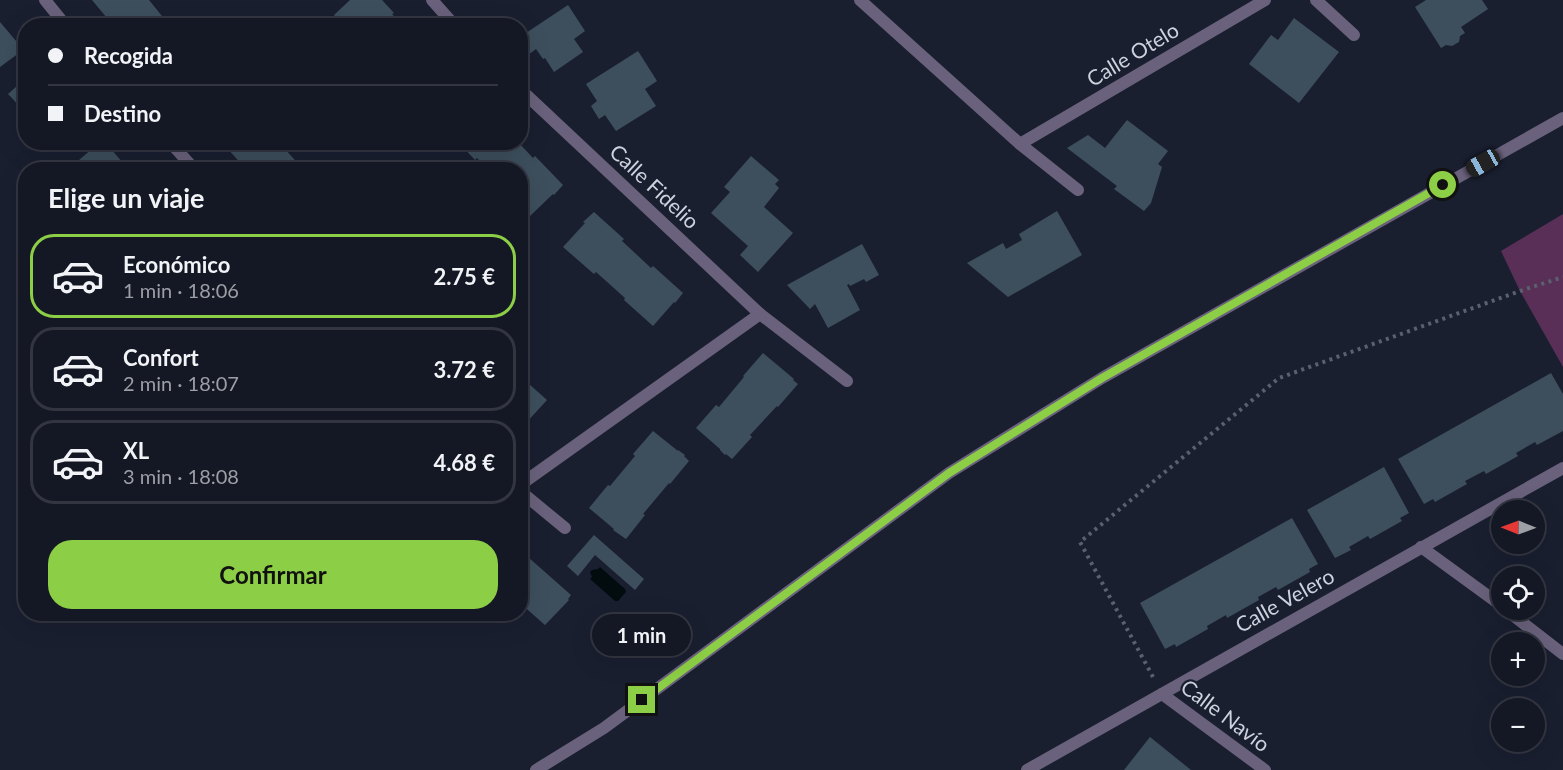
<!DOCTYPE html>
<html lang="es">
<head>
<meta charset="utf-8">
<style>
  body { margin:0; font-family:Lato,sans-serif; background:#212431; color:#f1f3f6; height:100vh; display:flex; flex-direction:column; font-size:22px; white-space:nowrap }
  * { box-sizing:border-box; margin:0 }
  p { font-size:20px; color:#9d9fa6 }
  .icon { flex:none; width:33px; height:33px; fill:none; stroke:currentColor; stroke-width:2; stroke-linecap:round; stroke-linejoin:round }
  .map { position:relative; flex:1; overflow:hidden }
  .sheet { position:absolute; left:18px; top:162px; width:510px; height:459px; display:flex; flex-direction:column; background:#141724; border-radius:24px; box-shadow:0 6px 24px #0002,0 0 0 2px #333641 }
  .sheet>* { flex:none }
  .top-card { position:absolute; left:18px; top:18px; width:510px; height:132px; border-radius:24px; box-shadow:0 6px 24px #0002,0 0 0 2px #333641; display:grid; align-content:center; height:132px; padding:0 30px; background:#141724 }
  .needle { width:39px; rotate:271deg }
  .controls { position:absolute; left:1491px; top:500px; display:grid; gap:12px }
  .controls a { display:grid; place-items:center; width:54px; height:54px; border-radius:50%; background:#141724; box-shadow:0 6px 24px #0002,0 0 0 2px #333641; font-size:30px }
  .end { position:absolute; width:27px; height:27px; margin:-14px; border:8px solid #8cce45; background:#111; box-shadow:0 0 0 3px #111 }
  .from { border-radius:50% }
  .bubble { position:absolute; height:42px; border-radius:21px; background:#141724; box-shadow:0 6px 24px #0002,0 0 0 2px #333641; font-size:20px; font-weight:700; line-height:42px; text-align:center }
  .car { position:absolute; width:18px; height:36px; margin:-18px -9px; border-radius:8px; box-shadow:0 0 4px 2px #0007; background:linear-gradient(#222 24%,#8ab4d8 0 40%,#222 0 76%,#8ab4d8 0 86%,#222 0) }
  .top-card b { display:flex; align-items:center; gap:21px; height:57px; font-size:22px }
  .top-card b+b { border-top:2px solid #333641 }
  .top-card i { width:15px; height:15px; background:#f1f3f6 }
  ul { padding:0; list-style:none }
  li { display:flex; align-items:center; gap:18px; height:84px; margin:0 12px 9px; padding:0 18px; border:3px solid #333641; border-radius:24px }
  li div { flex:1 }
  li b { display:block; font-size:22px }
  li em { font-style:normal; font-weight:700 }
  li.selected { border-color:#8cce45 }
  li>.icon { width:54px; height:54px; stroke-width:1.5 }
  h2 { padding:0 30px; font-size:27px; line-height:72px }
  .action { display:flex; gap:12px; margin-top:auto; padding:12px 30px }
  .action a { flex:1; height:69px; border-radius:24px; background:#8cce45; color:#111; font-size:24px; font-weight:700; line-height:69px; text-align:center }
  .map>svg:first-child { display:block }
  .green { fill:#592f57 }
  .water { fill:#020c0f }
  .building { fill:#3d4f5d }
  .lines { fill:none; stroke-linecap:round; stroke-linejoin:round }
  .path { stroke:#5b606f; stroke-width:4; stroke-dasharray:3 4.5; stroke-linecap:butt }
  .minor { stroke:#6a617c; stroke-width:12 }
  .tertiary { stroke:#6a617c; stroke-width:12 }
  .route { stroke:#8cce45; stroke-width:8 }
  .labels { text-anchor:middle; stroke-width:4.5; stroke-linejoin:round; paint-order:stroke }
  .street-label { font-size:21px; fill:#ced2de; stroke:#1a1f30 }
</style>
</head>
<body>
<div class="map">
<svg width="1563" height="770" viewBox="0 0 1563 770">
  <rect width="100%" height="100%" fill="#1a1f30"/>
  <path class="green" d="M 1563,214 L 1563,367 L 1520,291 L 1501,251 Z"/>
  <path class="water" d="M 600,567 L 625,589 L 626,592 L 618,601 L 615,601 L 590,579 L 592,577 L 590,572 L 592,570 L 598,569 Z"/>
  <g class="building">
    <path d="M 92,0 L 149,0 L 170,26 L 118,26 L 115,22 L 112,24 Z"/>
    <path d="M 350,0 L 382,0 L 394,13 L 392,14 L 403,26 L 344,26 L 334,15 Z"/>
    <path d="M 1426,0 L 1482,0 L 1488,9 L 1461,27 L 1465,33 L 1460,36 L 1459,42 L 1452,46 L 1446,45 L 1441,48 L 1415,7 Z"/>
    <path d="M 568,5 L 585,31 L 574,39 L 583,52 L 554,72 L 545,58 L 543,59 L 536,49 L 528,55 L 520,44 L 520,37 Z"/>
    <path d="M 1294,18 L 1339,52 L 1299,103 L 1249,64 L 1271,35 L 1278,40 Z"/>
    <path d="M 0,22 L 22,48 L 18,52 L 19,53 L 0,67 Z"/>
    <path d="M 638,51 L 657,81 L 645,89 L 656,106 L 616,131 L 605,115 L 599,119 L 591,106 L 597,101 L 586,84 Z"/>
    <path d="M 26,78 L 26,113 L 8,94 Z"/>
    <path d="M 1127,120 L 1168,151 L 1158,164 L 1162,167 L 1151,203 L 1144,211 L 1114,189 L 1117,186 L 1067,148 L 1088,135 L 1105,148 Z"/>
    <path d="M 97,142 L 105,142 L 129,170 L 76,170 L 72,166 L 93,148 L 92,147 Z"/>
    <path d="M 217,142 L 276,142 L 282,148 L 283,147 L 304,170 L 247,170 L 225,146 L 223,148 Z"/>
    <path d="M 458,142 L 518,142 L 533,158 L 535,156 L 563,185 L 554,195 L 553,194 L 530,216 L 520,206 L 520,170 L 488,170 L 477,158 L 475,160 Z"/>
    <path d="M 751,156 L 779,180 L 775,184 L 779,188 L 764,207 L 793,233 L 758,272 L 740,255 L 748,246 L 711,213 L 730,192 L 724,187 Z"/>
    <path d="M 1057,211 L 1082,255 L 1008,297 L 967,263 L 1003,243 L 1006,249 L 1022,240 L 1019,234 Z"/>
    <path d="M 594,212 L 624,239 L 622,241 L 651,268 L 653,266 L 683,293 L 675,303 L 674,302 L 653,326 L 624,300 L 625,298 L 596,272 L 594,274 L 563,247 L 585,223 L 583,222 Z"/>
    <path d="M 862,244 L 879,275 L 866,282 L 864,279 L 850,286 L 849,284 L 847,285 L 860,310 L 828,328 L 815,304 L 810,309 L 787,285 Z"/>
    <path d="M 763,353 L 794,379 L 793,380 L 798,384 L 778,407 L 777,406 L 750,435 L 752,437 L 732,459 L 726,454 L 725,455 L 720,450 L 720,449 L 696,428 L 716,405 L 719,407 L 744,377 L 743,376 Z"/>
    <path d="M 1551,373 L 1563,394 L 1563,431 L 1537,445 L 1535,442 L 1516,453 L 1518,456 L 1486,474 L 1484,471 L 1465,481 L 1467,484 L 1435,502 L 1433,499 L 1424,504 L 1398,459 Z"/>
    <path d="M 520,376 L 547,400 L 525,424 L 527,425 L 522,430 L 520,429 Z"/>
    <path d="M 653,431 L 678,451 L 678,450 L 685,455 L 684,456 L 689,461 L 670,484 L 669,483 L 643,514 L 645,515 L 626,539 L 613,530 L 614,529 L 589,508 L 608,485 L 610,486 L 635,456 L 633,454 Z"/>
    <path d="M 1384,467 L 1409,513 L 1400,518 L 1402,521 L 1370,539 L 1368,536 L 1349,547 L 1351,550 L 1335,558 L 1307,510 Z"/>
    <path d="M 1292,518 L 1318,564 L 1309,569 L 1310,572 L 1278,590 L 1276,587 L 1258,597 L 1259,600 L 1227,618 L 1226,615 L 1207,626 L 1208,629 L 1176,647 L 1175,644 L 1165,649 L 1140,603 Z"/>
    <path d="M 594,535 L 644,579 L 635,590 L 595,555 L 578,576 L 567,566 Z"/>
    <path d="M 520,550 L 571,595 L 568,599 L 569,600 L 545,625 L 520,603 Z"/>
    <path d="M 1150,737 L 1191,770 L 1124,770 Z"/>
  </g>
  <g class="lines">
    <path class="path" d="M 1153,677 L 1080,542 L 1279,378 L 1520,291 L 1563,277"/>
    <g class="minor">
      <path d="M 45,0 L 66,26"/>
      <path d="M 432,0 L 455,26"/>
      <path d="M 860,0 L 1020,144 L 1078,190"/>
      <path d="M 1316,0 L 1354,35"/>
      <path d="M 520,89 L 760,314 L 847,381"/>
      <path d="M 170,142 L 195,170"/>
      <path d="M 1020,144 L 1265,0"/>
      <path d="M 520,485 L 760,314"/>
      <path d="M 520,491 L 565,528"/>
      <path d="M 1421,547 L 1502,606"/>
      <path d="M 1505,609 L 1563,654"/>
      <path d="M 1162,694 L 1265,770"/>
      <path d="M 1027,770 L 1563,468"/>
    </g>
    <path class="tertiary" d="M 536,770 L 604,728 L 949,473 L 1102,378 L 1563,118"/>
  </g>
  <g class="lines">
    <path class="route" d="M 642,700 L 949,473 L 1102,378 L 1443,185"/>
  </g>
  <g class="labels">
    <g class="street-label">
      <text transform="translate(1133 55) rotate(-31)" y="7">Calle Otelo</text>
      <text transform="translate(654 187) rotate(43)" y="7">Calle Fidelio</text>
      <text transform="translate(1285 601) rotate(-29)" y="7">Calle Velero</text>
      <text transform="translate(1225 716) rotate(37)" y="7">Calle Navío</text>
    </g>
  </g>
</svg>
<div class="controls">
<a><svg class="needle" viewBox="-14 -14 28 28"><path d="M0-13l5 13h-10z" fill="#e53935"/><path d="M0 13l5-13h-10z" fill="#9d9fa6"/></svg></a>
<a><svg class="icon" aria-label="locate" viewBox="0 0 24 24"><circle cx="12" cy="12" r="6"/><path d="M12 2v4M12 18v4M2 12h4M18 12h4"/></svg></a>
<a>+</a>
<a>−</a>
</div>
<i class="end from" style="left:1443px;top:185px"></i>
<i class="end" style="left:642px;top:700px"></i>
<div class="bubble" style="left:592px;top:614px;width:99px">1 min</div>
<i class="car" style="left:1483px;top:163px;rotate:241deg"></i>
<div class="top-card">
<b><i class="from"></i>Recogida</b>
<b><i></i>Destino</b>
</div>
<section class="sheet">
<h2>Elige un viaje</h2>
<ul>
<li class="selected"><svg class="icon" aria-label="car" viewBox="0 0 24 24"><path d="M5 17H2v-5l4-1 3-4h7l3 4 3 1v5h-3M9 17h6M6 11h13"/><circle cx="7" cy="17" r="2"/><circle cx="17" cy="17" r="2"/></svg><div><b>Económico</b><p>1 min · 18:06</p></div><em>2.75 €</em></li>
<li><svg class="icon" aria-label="car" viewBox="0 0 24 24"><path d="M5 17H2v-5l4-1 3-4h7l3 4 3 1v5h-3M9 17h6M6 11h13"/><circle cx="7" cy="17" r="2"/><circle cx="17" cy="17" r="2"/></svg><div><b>Confort</b><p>2 min · 18:07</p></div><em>3.72 €</em></li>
<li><svg class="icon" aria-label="car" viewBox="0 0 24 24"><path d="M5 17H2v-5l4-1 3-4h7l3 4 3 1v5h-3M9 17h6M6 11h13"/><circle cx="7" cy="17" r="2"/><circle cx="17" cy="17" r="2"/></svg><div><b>XL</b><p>3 min · 18:08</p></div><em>4.68 €</em></li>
</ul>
<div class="action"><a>Confirmar</a></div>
</section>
</div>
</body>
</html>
